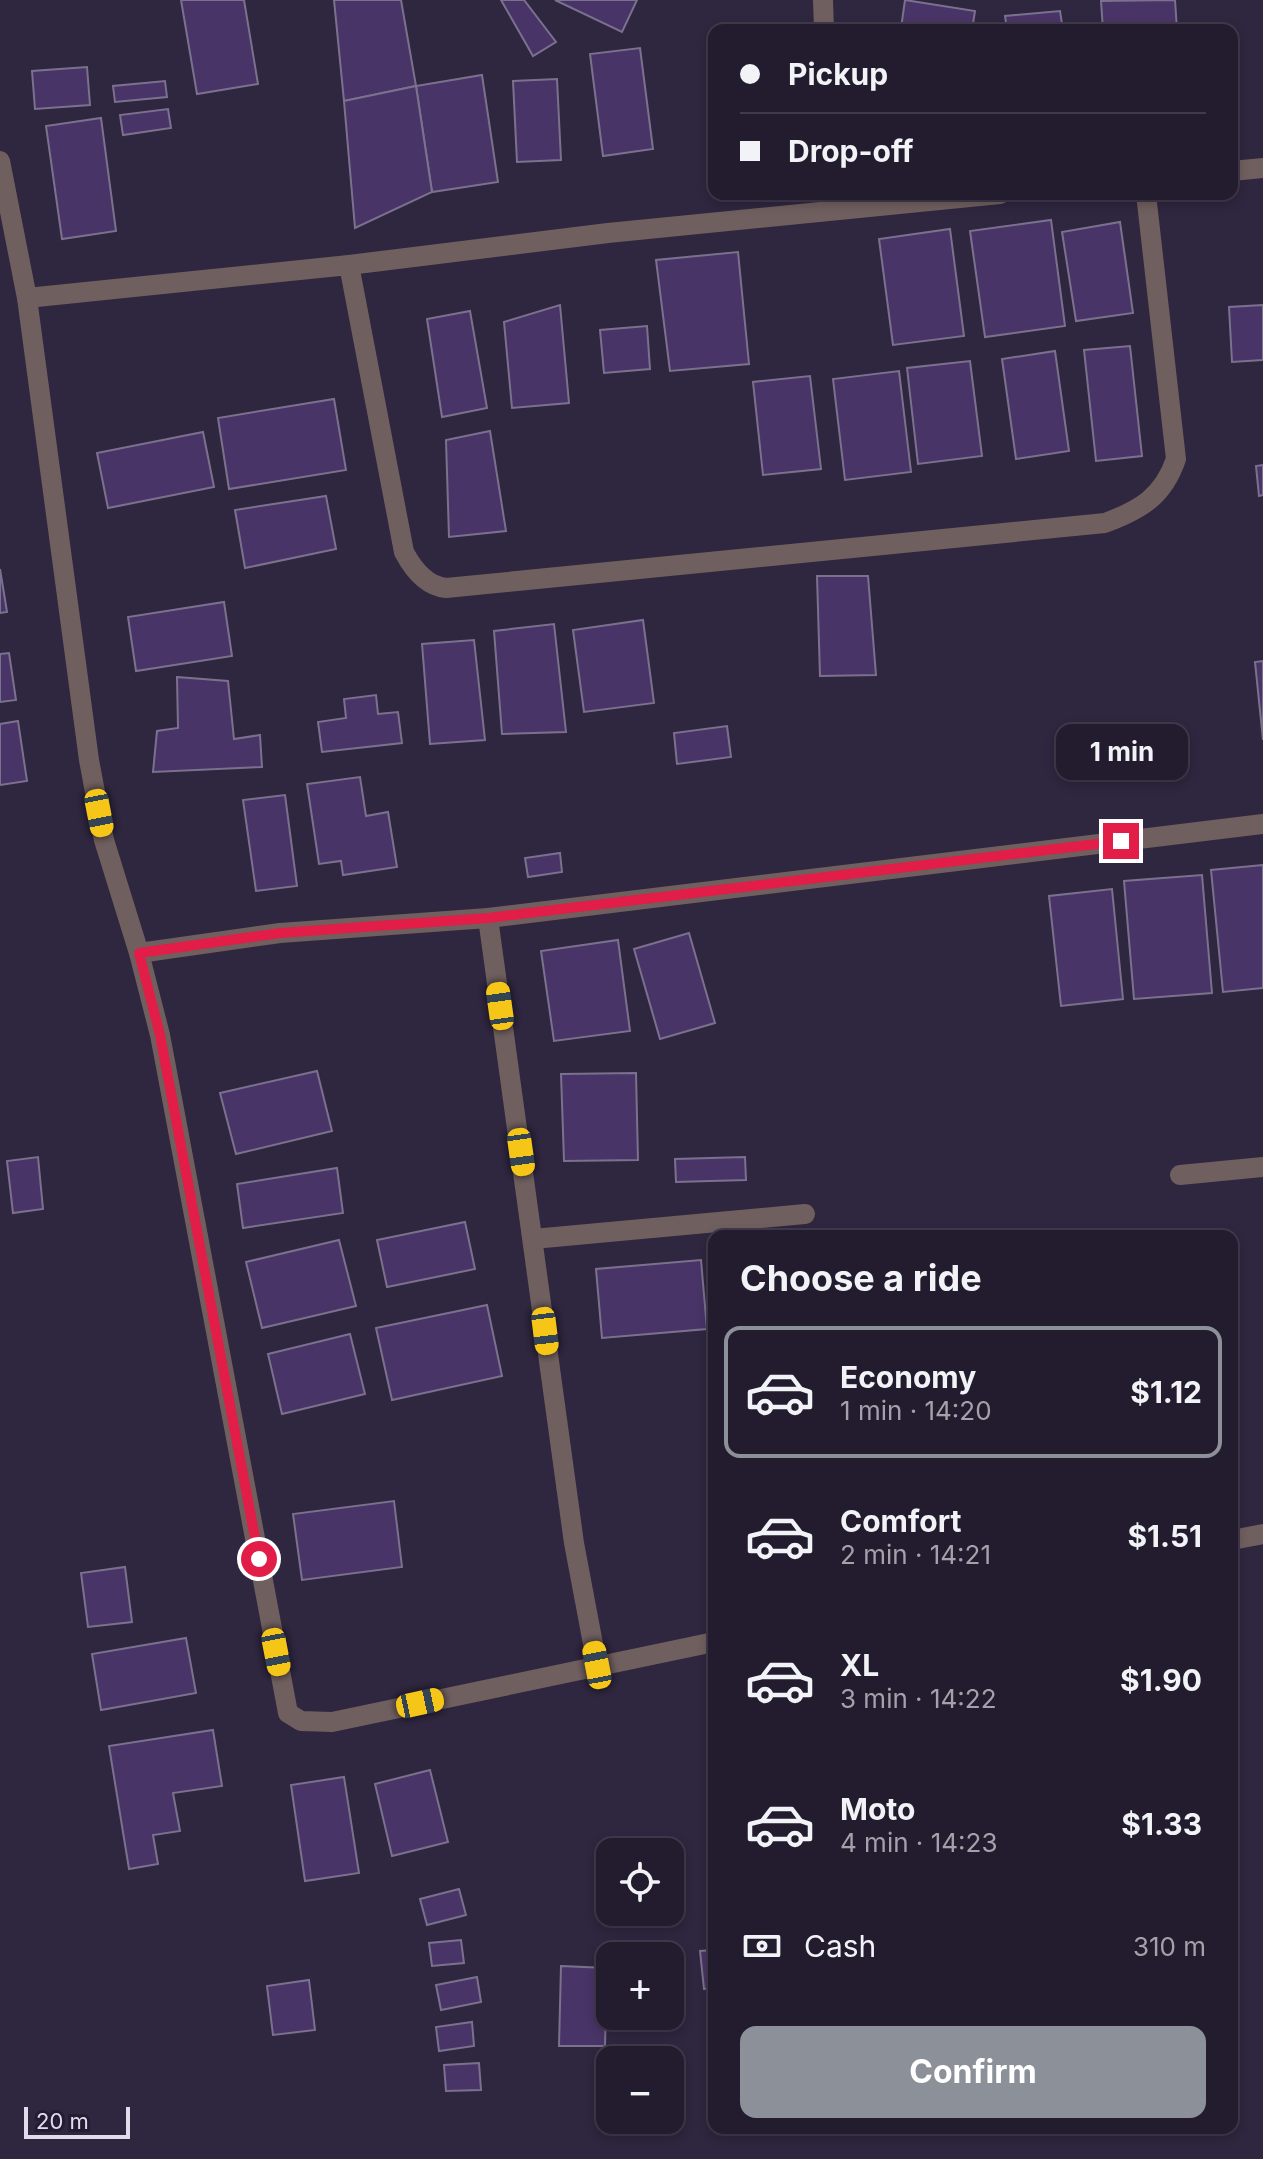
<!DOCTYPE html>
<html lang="en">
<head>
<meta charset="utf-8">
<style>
  body { margin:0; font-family:Inter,sans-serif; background:#2b2537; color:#f1f3f6; height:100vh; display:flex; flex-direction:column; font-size:30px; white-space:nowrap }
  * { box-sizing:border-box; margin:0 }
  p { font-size:26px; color:#a3a1aa }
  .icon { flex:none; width:44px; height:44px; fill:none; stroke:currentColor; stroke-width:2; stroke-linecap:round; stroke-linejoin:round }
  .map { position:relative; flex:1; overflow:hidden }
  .sheet { position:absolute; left:708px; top:1230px; width:530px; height:904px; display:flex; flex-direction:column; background:#231c2f; border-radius:16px; box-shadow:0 4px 12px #0003,0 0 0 2px #403a4b }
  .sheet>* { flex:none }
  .hud { position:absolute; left:708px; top:24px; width:530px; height:176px; border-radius:16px; box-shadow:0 4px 12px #0003,0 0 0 2px #403a4b; display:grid; align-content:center; height:176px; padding:0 32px; background:#231c2f }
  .controls { position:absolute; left:596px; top:1838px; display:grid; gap:16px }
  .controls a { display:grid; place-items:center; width:88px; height:88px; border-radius:16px; background:#231c2f; box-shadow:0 4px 12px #0003,0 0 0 2px #403a4b; font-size:40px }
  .scale { position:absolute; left:24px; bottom:20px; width:106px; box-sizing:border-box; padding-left:8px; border:4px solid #e1dbec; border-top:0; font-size:22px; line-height:28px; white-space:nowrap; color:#e1dbec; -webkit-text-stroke:6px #251c34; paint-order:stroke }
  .end { position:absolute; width:36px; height:36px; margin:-18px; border:10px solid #e11d48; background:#fff; box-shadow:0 0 0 4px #fff }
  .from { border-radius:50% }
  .bubble { position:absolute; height:56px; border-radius:16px; background:#231c2f; box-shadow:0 4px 12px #0003,0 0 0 2px #403a4b; font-size:26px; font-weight:700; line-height:56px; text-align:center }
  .car { position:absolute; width:24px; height:48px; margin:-24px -12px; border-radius:10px; box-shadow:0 0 6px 2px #0007; background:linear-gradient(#f5c518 24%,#345 0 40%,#f5c518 0 76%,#345 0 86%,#f5c518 0) }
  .hud b { display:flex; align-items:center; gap:28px; height:76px; font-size:30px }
  .hud b+b { border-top:2px solid #403a4b }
  .hud i { width:20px; height:20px; background:#f1f3f6 }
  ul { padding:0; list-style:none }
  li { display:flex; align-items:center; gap:24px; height:132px; margin:0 16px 12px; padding:0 16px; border:4px solid transparent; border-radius:16px }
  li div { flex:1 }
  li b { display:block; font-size:30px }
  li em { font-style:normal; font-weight:700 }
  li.on { border-color:#8c9099 }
  li>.icon { width:72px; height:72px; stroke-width:1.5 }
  h2 { padding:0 32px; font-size:36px; line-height:96px }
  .pay { display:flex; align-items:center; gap:20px; height:88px; padding:0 32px; font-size:30px }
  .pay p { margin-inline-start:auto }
  .primary-button { display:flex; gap:16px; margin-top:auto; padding:16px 32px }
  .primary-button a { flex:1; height:92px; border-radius:16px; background:#8c9099; color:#fff; font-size:32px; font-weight:700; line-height:92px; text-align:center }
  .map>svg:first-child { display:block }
  .building { fill:#483466; stroke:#7b718e; stroke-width:2 }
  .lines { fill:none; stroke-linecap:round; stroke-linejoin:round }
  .minor { stroke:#6f5f5e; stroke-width:20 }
  .route { stroke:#e11d48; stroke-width:10 }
</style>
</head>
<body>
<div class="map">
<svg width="1263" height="2159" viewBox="0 0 1263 2159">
  <rect width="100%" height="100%" fill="#2f263f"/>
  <g class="building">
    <path d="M 181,0 L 244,0 L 258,84 L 197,94 Z"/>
    <path d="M 334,0 L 401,0 L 416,86 L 344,101 Z"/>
    <path d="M 501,0 L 524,0 L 556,42 L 533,56 Z"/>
    <path d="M 555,0 L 637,0 L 622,32 Z"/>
    <path d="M 905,0 L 975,11 L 972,30 L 901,28 Z"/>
    <path d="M 1175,0 L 1177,30 L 1103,30 L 1101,1 Z"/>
    <path d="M 1060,11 L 1063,30 L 1007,30 L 1005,16 Z"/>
    <path d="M 640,48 L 653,149 L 603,156 L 590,54 Z"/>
    <path d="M 87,67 L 90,105 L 35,109 L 32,71 Z"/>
    <path d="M 482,75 L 498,182 L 432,192 L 416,86 Z"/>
    <path d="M 557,79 L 561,160 L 517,162 L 513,81 Z"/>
    <path d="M 165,81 L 167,97 L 115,102 L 113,86 Z"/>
    <path d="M 416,86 L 432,192 L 355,228 L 344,101 Z"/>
    <path d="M 168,109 L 171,128 L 123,135 L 120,115 Z"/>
    <path d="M 101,118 L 116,231 L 62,239 L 46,126 Z"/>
    <path d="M 1051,220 L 1065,326 L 985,337 L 970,231 Z"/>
    <path d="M 1120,222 L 1133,313 L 1076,321 L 1062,232 Z"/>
    <path d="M 950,229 L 964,336 L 893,345 L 879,239 Z"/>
    <path d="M 738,252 L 749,364 L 670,371 L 656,260 Z"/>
    <path d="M 560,305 L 569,403 L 512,408 L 504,322 Z"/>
    <path d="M 1263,305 L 1263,360 L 1232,362 L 1229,307 Z"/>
    <path d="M 470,311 L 487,408 L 442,417 L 427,319 Z"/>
    <path d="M 647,326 L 650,369 L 604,373 L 600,330 Z"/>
    <path d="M 1130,346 L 1142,456 L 1096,461 L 1084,350 Z"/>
    <path d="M 1055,351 L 1069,451 L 1016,459 L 1002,359 Z"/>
    <path d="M 970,361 L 982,456 L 918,464 L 907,368 Z"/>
    <path d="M 899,371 L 911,472 L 845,480 L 833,379 Z"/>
    <path d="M 810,376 L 821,469 L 763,475 L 753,382 Z"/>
    <path d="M 334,399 L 346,470 L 229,489 L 218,418 Z"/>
    <path d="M 490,431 L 506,531 L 449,537 L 446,440 Z"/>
    <path d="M 203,432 L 214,487 L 108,508 L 97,453 Z"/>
    <path d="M 1263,465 L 1263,495 L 1259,496 L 1256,466 Z"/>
    <path d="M 326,496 L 336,549 L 245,568 L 235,510 Z"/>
    <path d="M 0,569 L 7,612 L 0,613 Z"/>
    <path d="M 817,576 L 868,576 L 876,675 L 820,676 Z"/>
    <path d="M 224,602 L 232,656 L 136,671 L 128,617 Z"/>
    <path d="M 643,620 L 654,703 L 584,712 L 573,630 Z"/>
    <path d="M 554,624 L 566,732 L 502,734 L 494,631 Z"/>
    <path d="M 474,640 L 485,740 L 430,744 L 422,644 Z"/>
    <path d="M 9,653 L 16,700 L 0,702 L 0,654 Z"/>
    <path d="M 1263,661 L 1263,740 L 1255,662 Z"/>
    <path d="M 177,677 L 228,681 L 234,739 L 260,735 L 262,767 L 153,772 L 157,731 L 178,728 Z"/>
    <path d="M 376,695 L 378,714 L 398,712 L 402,743 L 322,752 L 318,722 L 346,718 L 344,699 Z"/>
    <path d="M 18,721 L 27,781 L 0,785 L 0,724 Z"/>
    <path d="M 727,726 L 731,757 L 677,764 L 674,733 Z"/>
    <path d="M 360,777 L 366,816 L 388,812 L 397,867 L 343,875 L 341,861 L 319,864 L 307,784 Z"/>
    <path d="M 285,795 L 297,886 L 256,891 L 243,800 Z"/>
    <path d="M 560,853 L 562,872 L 528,877 L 525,858 Z"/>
    <path d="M 1263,865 L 1263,988 L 1223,992 L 1211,870 Z"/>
    <path d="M 1202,875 L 1212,993 L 1134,999 L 1124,881 Z"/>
    <path d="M 1112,889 L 1123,999 L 1061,1006 L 1049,896 Z"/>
    <path d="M 689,933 L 715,1023 L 660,1039 L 634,949 Z"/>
    <path d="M 618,940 L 630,1031 L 554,1041 L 541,951 Z"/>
    <path d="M 317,1071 L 332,1131 L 236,1154 L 220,1093 Z"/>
    <path d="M 636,1073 L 638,1160 L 564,1161 L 561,1074 Z"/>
    <path d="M 38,1157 L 43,1209 L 13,1213 L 7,1161 Z"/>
    <path d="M 745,1157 L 746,1180 L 676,1182 L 675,1159 Z"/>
    <path d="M 337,1168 L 343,1213 L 243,1228 L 237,1184 Z"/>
    <path d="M 465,1222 L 475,1269 L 387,1287 L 377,1240 Z"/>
    <path d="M 339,1240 L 356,1306 L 262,1328 L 246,1262 Z"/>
    <path d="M 701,1260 L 707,1329 L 602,1338 L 596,1269 Z"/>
    <path d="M 487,1305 L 502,1376 L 392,1400 L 376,1328 Z"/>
    <path d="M 350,1334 L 365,1394 L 282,1414 L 268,1354 Z"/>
    <path d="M 394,1501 L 402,1567 L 302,1580 L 293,1514 Z"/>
    <path d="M 125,1567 L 132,1622 L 88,1627 L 81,1573 Z"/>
    <path d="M 186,1638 L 196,1693 L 101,1710 L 92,1654 Z"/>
    <path d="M 213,1730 L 222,1786 L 173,1793 L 180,1831 L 153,1835 L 158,1864 L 129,1869 L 109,1746 Z"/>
    <path d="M 430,1770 L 448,1842 L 392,1856 L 375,1784 Z"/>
    <path d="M 344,1777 L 359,1873 L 305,1881 L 291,1785 Z"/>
    <path d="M 459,1889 L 466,1915 L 427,1925 L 420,1899 Z"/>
    <path d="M 461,1940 L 464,1963 L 432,1966 L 429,1943 Z"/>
    <path d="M 714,1950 L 714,1988 L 704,1989 L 700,1951 Z"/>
    <path d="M 561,1966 L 607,1968 L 605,2046 L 559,2046 Z"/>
    <path d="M 477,1977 L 481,2002 L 441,2010 L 436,1985 Z"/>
    <path d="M 309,1980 L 315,2030 L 273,2035 L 267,1986 Z"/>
    <path d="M 472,2022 L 474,2046 L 439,2051 L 436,2027 Z"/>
    <path d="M 479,2063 L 481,2090 L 446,2091 L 444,2065 Z"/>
  </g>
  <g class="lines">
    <g class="minor">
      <path d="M 823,0 L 824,30"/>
      <path d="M 0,161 L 27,298 L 89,760 L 104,840 L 139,953 L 160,1035 L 288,1713 L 301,1721 L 332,1722 L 714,1642"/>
      <path d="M 1232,171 L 1263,168"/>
      <path d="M 349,265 L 404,552 C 413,569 426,586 446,588 L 1105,523 C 1140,510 1163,497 1176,459 L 1146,194"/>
      <path d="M 27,298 L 349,265 L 608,233 L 1000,194"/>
      <path d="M 488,918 L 574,1543 L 597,1665"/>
      <path d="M 139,953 L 280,933 L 488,918 L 1263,824"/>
      <path d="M 1180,1175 L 1263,1167"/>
      <path d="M 533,1239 L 805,1214"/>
      <path d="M 1232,1540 L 1263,1534"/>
    </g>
  </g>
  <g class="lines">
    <path class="route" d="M 259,1559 L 160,1035 L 139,953 L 280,933 L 488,918 L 1121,841"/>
  </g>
</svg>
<div class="controls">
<a><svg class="icon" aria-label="locate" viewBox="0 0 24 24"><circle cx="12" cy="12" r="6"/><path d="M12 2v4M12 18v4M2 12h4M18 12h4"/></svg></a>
<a>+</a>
<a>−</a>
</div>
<div class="scale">20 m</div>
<i class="end from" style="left:259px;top:1559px"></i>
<i class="end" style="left:1121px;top:841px"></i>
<div class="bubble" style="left:1056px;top:724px;width:132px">1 min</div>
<i class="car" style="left:99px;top:813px;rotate:169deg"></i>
<i class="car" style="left:500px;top:1006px;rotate:352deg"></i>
<i class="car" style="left:521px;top:1152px;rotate:172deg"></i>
<i class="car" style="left:545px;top:1331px;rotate:173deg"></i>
<i class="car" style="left:276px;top:1652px;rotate:169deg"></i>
<i class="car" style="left:597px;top:1665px;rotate:349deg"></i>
<i class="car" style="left:420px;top:1703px;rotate:78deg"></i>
<div class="hud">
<b><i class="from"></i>Pickup</b>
<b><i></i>Drop-off</b>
</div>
<section class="sheet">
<h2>Choose a ride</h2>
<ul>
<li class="on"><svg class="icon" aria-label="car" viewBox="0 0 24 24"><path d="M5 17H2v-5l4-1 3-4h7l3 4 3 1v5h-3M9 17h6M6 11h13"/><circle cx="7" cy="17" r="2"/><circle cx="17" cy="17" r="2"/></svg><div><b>Economy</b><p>1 min · 14:20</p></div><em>$1.12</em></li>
<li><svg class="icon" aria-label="car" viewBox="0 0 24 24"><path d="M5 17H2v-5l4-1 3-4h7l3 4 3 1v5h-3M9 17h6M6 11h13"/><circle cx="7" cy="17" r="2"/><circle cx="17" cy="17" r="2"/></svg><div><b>Comfort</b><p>2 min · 14:21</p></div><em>$1.51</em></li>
<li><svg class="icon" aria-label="car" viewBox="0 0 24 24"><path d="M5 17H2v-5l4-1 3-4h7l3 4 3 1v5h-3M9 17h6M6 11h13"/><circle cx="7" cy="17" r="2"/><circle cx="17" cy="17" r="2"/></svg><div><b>XL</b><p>3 min · 14:22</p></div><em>$1.90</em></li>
<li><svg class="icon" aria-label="car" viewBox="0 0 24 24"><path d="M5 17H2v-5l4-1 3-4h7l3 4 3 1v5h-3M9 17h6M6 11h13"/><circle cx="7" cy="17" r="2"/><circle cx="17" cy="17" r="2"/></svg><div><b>Moto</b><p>4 min · 14:23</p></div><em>$1.33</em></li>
</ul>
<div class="pay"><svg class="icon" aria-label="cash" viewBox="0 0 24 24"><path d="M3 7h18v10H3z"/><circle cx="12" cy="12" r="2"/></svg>Cash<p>310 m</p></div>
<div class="primary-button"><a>Confirm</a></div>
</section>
</div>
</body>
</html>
